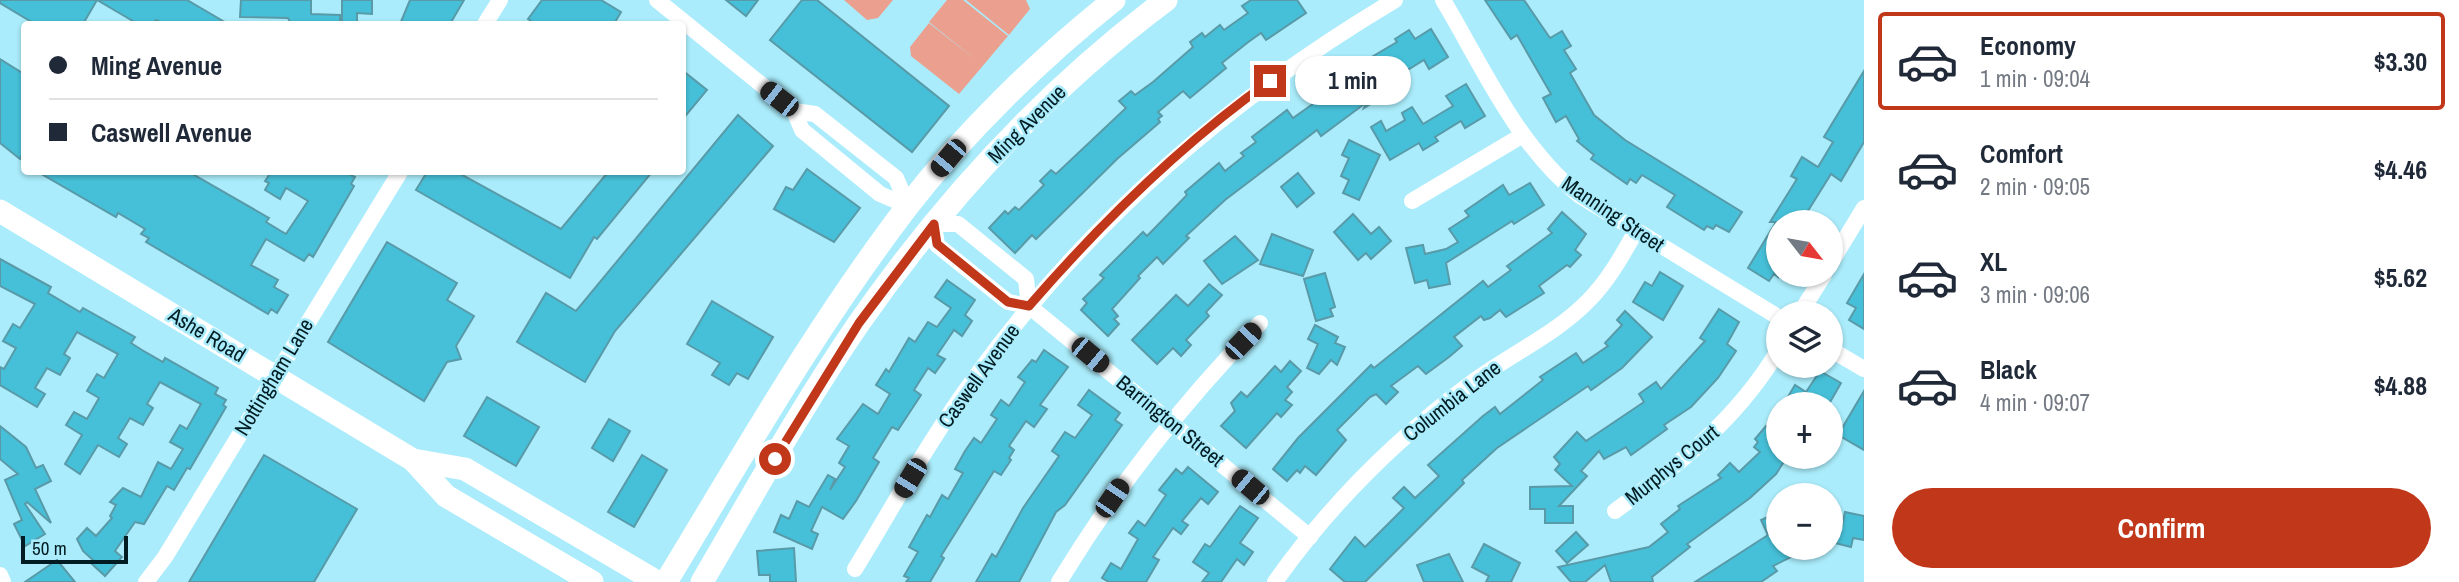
<!DOCTYPE html>
<html lang="en">
<head>
<meta charset="utf-8">
<style>
  body { margin:0; font-family:"Archivo Narrow",sans-serif; background:#f2f2f3; color:#1f2937; height:100vh; display:flex; flex-direction:column; font-size:26px; white-space:nowrap }
  * { box-sizing:border-box; margin:0 }
  p { font-size:23px; color:#747a83 }
  .icon { flex:none; width:38px; height:38px; fill:none; stroke:currentColor; stroke-width:2; stroke-linecap:round; stroke-linejoin:round }
  .map { position:relative; flex:1; overflow:hidden }
  .details { display:flex; flex-direction:column; background:#fff; width:595px }
  .details>* { flex:none }
  .hud { position:absolute; left:21px; top:21px; width:665px; height:154px; border-radius:7px; box-shadow:0 2px 5px #0004; display:grid; align-content:center; height:154px; padding:0 28px; background:#fff }
  .needle { width:46px; rotate:121deg }
  .controls { position:absolute; left:1766px; top:210px; display:grid; gap:14px }
  .controls a { display:grid; place-items:center; width:77px; height:77px; border-radius:50%; background:#fff; box-shadow:0 2px 5px #0004; font-size:35px }
  .scale { position:absolute; left:21px; bottom:18px; width:107px; box-sizing:border-box; padding-left:7px; border:4px solid #011c22; border-top:0; font-size:19px; line-height:24px; white-space:nowrap; color:#011c22; -webkit-text-stroke:5px #aaecfb; paint-order:stroke }
  .end { position:absolute; width:32px; height:32px; margin:-16px; border:9px solid #c1371a; background:#fff; box-shadow:0 0 0 4px #fff }
  .from { border-radius:50% }
  .bubble { position:absolute; height:49px; border-radius:24px; background:#fff; box-shadow:0 2px 5px #0004; font-size:23px; font-weight:800; line-height:49px; text-align:center }
  .car { position:absolute; width:21px; height:42px; margin:-21px -10px; border-radius:9px; box-shadow:0 0 5px 2px #0007; background:linear-gradient(#222 24%,#8ab4d8 0 40%,#222 0 76%,#8ab4d8 0 86%,#222 0) }
  .hud b { display:flex; align-items:center; gap:24px; height:66px; font-size:26px }
  .hud b+b { border-top:2px solid #e0e1e3 }
  .hud i { width:18px; height:18px; background:#1f2937 }
  ul { padding:12px 0 0; list-style:none }
  li { display:flex; align-items:center; gap:21px; height:98px; margin:0 14px 10px; padding:0 14px; border:4px solid transparent; border-radius:7px }
  li div { flex:1 }
  li b { display:block; font-size:26px }
  li em { font-style:normal; font-weight:800 }
  li.on { border-color:#c1371a }
  li>.icon { width:63px; height:63px; stroke-width:1.5 }
  .primary-button { display:flex; gap:14px; margin-top:auto; padding:14px 28px }
  .primary-button a { flex:1; height:80px; border-radius:42px; background:#c1371a; color:#fff; font-size:28px; font-weight:800; line-height:80px; text-align:center }
  main { display:flex; flex:1; min-height:0 }
  .map>svg:first-child { display:block }
  .green { fill:#eba08f }
  .building { fill:#46c0d8; stroke:#599aa8; stroke-width:2 }
  .lines { fill:none; stroke-linecap:round; stroke-linejoin:round }
  .street { stroke:#fff; stroke-width:16 }
  .secondary { stroke:#fff; stroke-width:23 }
  .route { stroke:#c1371a; stroke-width:9 }
  .labels { text-anchor:middle; stroke-width:5; stroke-linejoin:round; paint-order:stroke }
  .street-label { font-size:21px; fill:#011c22; stroke:#aaecfb }
</style>
</head>
<body>
<main>
<div class="map">
<svg width="1864" height="582" viewBox="0 0 1864 582">
  <rect width="100%" height="100%" fill="#aaecfb"/>
  <g class="green">
    <path d="M 844,0 L 893,0 L 878,18 L 867,20 Z"/>
    <path d="M 947,0 L 963,0 L 1008,36 L 959,94 L 911,56 L 910,47 L 929,23 L 976,60 L 929,22 Z"/>
    <path d="M 966,0 L 1026,0 L 1030,9 L 1009,35 Z"/>
  </g>
  <g class="building">
    <path d="M 0,0 L 187,0 L 228,24 L 164,24 L 156,20 L 153,24 L 138,24 L 97,0 L 83,24 L 35,24 L 0,3 Z"/>
    <path d="M 241,0 L 311,0 L 311,14 L 340,15 L 340,24 L 291,24 L 288,18 L 240,17 Z"/>
    <path d="M 342,0 L 372,0 L 372,14 L 357,13 L 357,24 L 342,24 Z"/>
    <path d="M 410,0 L 464,0 L 450,24 L 400,24 Z"/>
    <path d="M 542,0 L 601,0 L 621,12 L 614,24 L 528,24 L 531,21 L 528,19 Z"/>
    <path d="M 726,0 L 758,0 L 746,16 Z"/>
    <path d="M 802,0 L 817,0 L 949,106 L 912,152 L 770,40 Z"/>
    <path d="M 1251,0 L 1297,0 L 1306,13 L 1266,40 L 1261,33 L 1247,43 L 1222,63 L 1226,68 L 1190,98 L 1183,91 L 1158,112 L 1162,116 L 1158,119 L 1160,122 L 1117,159 L 1036,239 L 1032,235 L 1015,253 L 989,228 L 1005,211 L 1008,214 L 1015,207 L 1019,210 L 1044,185 L 1040,181 L 1051,170 L 1056,174 L 1126,108 L 1119,101 L 1131,91 L 1135,95 L 1153,82 L 1193,47 L 1190,42 L 1202,33 L 1205,37 L 1220,25 L 1224,30 L 1248,13 L 1242,6 Z"/>
    <path d="M 1485,0 L 1524,0 L 1550,38 L 1562,31 L 1571,46 L 1564,50 L 1576,69 L 1570,73 L 1594,115 L 1625,140 L 1742,212 L 1729,232 L 1716,225 L 1713,229 L 1707,226 L 1704,230 L 1667,207 L 1675,195 L 1642,175 L 1636,183 L 1630,179 L 1627,184 L 1591,159 L 1594,155 L 1577,141 L 1579,139 L 1566,116 L 1556,122 L 1543,98 L 1551,94 L 1517,35 L 1511,39 Z"/>
    <path d="M 1431,29 L 1448,57 L 1429,69 L 1424,60 L 1385,84 L 1390,92 L 1364,108 L 1367,102 L 1321,136 L 1317,130 L 1225,200 L 1186,236 L 1189,238 L 1163,264 L 1157,257 L 1138,276 L 1140,278 L 1112,309 L 1118,316 L 1114,319 L 1119,324 L 1108,336 L 1081,310 L 1087,303 L 1083,299 L 1104,278 L 1100,275 L 1143,232 L 1147,236 L 1187,195 L 1185,192 L 1219,163 L 1225,171 L 1244,156 L 1241,153 L 1256,142 L 1252,137 L 1287,110 L 1293,118 L 1317,101 L 1314,96 L 1329,85 L 1327,82 L 1361,59 L 1363,62 L 1397,42 L 1395,39 L 1409,30 L 1415,39 Z"/>
    <path d="M 0,59 L 24,74 L 24,151 L 20,159 L 0,143 Z"/>
    <path d="M 682,70 L 707,90 L 682,120 Z"/>
    <path d="M 1864,71 L 1864,142 L 1841,181 L 1831,174 L 1801,222 L 1778,222 L 1778,277 L 1774,274 L 1769,281 L 1748,268 L 1776,222 L 1770,222 L 1797,179 L 1791,176 L 1802,157 L 1818,167 L 1833,142 L 1824,137 Z"/>
    <path d="M 1466,84 L 1485,116 L 1465,128 L 1461,121 L 1435,137 L 1438,141 L 1423,150 L 1419,143 L 1390,160 L 1371,127 L 1381,121 L 1386,131 L 1405,120 L 1402,113 L 1412,107 L 1423,124 L 1453,106 L 1446,96 Z"/>
    <path d="M 738,115 L 773,146 L 615,331 L 585,382 L 517,342 L 546,293 L 576,311 Z"/>
    <path d="M 1349,140 L 1380,155 L 1359,200 L 1343,193 L 1349,180 L 1341,176 L 1349,158 L 1342,155 Z"/>
    <path d="M 807,169 L 860,208 L 834,242 L 774,209 L 786,187 L 793,190 Z"/>
    <path d="M 38,172 L 189,172 L 269,218 L 266,222 L 286,234 L 308,201 L 286,188 L 280,199 L 265,190 L 269,183 L 265,181 L 271,172 L 345,172 L 355,177 L 351,184 L 354,186 L 313,257 L 309,254 L 304,261 L 266,239 L 251,265 L 278,280 L 274,287 L 288,295 L 277,313 L 271,309 L 268,314 L 146,242 L 149,238 L 141,234 L 145,229 L 118,213 L 116,217 Z"/>
    <path d="M 427,172 L 457,172 L 561,229 L 608,172 L 652,172 L 597,239 L 594,237 L 570,278 L 416,190 Z"/>
    <path d="M 1298,173 L 1314,193 L 1297,207 L 1281,187 Z"/>
    <path d="M 1530,183 L 1544,205 L 1514,224 L 1512,221 L 1446,263 L 1450,284 L 1429,288 L 1427,280 L 1415,283 L 1406,248 L 1423,245 L 1425,254 L 1446,249 L 1458,242 L 1449,229 L 1469,216 L 1465,211 L 1503,185 L 1509,195 Z"/>
    <path d="M 1562,212 L 1586,234 L 1575,250 L 1581,255 L 1570,267 L 1567,265 L 1539,286 L 1544,293 L 1506,317 L 1500,310 L 1490,318 L 1484,320 L 1481,316 L 1454,337 L 1462,346 L 1449,357 L 1426,374 L 1418,366 L 1391,386 L 1398,392 L 1386,404 L 1376,394 L 1370,397 L 1337,430 L 1346,440 L 1316,475 L 1305,466 L 1300,473 L 1297,470 L 1287,481 L 1273,469 L 1298,438 L 1371,365 L 1374,368 L 1483,281 L 1488,287 L 1511,270 L 1507,266 L 1552,233 L 1548,229 Z"/>
    <path d="M 1353,214 L 1371,234 L 1379,227 L 1391,241 L 1371,259 L 1366,253 L 1358,260 L 1334,232 Z"/>
    <path d="M 1272,234 L 1313,250 L 1303,276 L 1260,264 Z"/>
    <path d="M 1235,236 L 1258,260 L 1222,284 L 1204,261 Z"/>
    <path d="M 387,242 L 457,283 L 447,300 L 474,316 L 456,346 L 461,359 L 447,362 L 424,401 L 328,342 Z"/>
    <path d="M 0,259 L 51,287 L 48,293 L 80,312 L 83,308 L 135,337 L 131,343 L 142,350 L 163,362 L 165,358 L 218,388 L 215,394 L 226,400 L 223,405 L 226,407 L 190,469 L 187,468 L 174,490 L 167,486 L 144,524 L 135,522 L 115,551 L 122,557 L 105,576 L 92,564 L 94,561 L 83,551 L 77,539 L 87,528 L 96,536 L 112,518 L 110,516 L 116,505 L 110,502 L 123,488 L 141,497 L 158,462 L 171,469 L 183,449 L 170,442 L 180,425 L 187,429 L 201,404 L 160,382 L 147,404 L 153,408 L 143,425 L 130,418 L 118,438 L 127,444 L 119,457 L 98,445 L 80,474 L 65,464 L 82,435 L 66,425 L 74,412 L 87,419 L 99,398 L 87,391 L 97,374 L 104,378 L 118,354 L 77,332 L 64,354 L 70,358 L 60,375 L 47,368 L 35,388 L 45,394 L 37,407 L 0,385 L 0,367 L 4,369 L 16,348 L 3,341 L 13,324 L 20,328 L 35,304 L 0,286 Z"/>
    <path d="M 1660,272 L 1683,286 L 1663,320 L 1633,302 L 1645,282 L 1652,286 Z"/>
    <path d="M 1325,273 L 1335,307 L 1330,309 L 1333,316 L 1316,321 L 1304,279 Z"/>
    <path d="M 1864,274 L 1864,329 L 1849,320 L 1856,308 L 1847,303 Z"/>
    <path d="M 947,280 L 975,300 L 965,315 L 972,321 L 962,336 L 954,330 L 937,355 L 945,359 L 935,373 L 928,368 L 914,390 L 921,395 L 898,430 L 892,427 L 873,458 L 879,462 L 856,501 L 843,519 L 822,507 L 811,531 L 818,534 L 812,549 L 774,532 L 781,515 L 789,519 L 797,501 L 809,507 L 828,475 L 835,479 L 830,490 L 845,467 L 839,463 L 849,446 L 837,439 L 863,404 L 878,414 L 890,394 L 876,385 L 886,369 L 889,372 L 909,338 L 915,342 L 928,322 L 937,327 L 951,308 L 935,297 Z"/>
    <path d="M 1209,284 L 1222,295 L 1206,312 L 1209,316 L 1186,340 L 1191,345 L 1181,356 L 1173,348 L 1157,364 L 1132,340 L 1176,295 L 1188,306 Z"/>
    <path d="M 712,301 L 773,337 L 748,379 L 737,373 L 729,385 L 712,375 L 720,363 L 687,344 Z"/>
    <path d="M 1719,309 L 1739,322 L 1727,344 L 1736,351 L 1718,378 L 1691,407 L 1664,425 L 1667,429 L 1631,455 L 1626,447 L 1604,459 L 1599,451 L 1581,471 L 1587,476 L 1559,506 L 1573,506 L 1573,523 L 1545,523 L 1545,509 L 1530,509 L 1530,487 L 1572,486 L 1555,470 L 1560,464 L 1554,457 L 1577,432 L 1586,441 L 1644,402 L 1639,394 L 1656,382 L 1661,389 L 1705,341 L 1700,338 Z"/>
    <path d="M 1625,311 L 1652,337 L 1622,368 L 1591,390 L 1588,386 L 1497,448 L 1462,480 L 1464,483 L 1365,582 L 1345,582 L 1330,569 L 1355,537 L 1365,547 L 1404,508 L 1393,498 L 1404,487 L 1415,498 L 1439,476 L 1428,465 L 1483,416 L 1495,407 L 1500,414 L 1543,380 L 1540,377 L 1576,353 L 1583,363 L 1608,346 L 1605,343 L 1622,325 L 1617,320 Z"/>
    <path d="M 1315,325 L 1338,337 L 1335,343 L 1345,347 L 1337,365 L 1331,360 L 1319,374 L 1307,368 L 1318,344 L 1308,339 Z"/>
    <path d="M 1044,350 L 1068,367 L 1040,405 L 1047,409 L 1034,427 L 1026,421 L 1009,446 L 1014,450 L 1009,458 L 1011,460 L 1001,475 L 994,471 L 941,556 L 944,558 L 930,582 L 906,582 L 909,578 L 904,576 L 918,552 L 909,547 L 927,515 L 930,517 L 942,495 L 948,499 L 963,473 L 955,469 L 965,451 L 974,438 L 981,443 L 997,419 L 991,415 L 1001,400 L 1009,406 L 1025,382 L 1018,377 L 1032,360 L 1036,362 Z"/>
    <path d="M 1290,361 L 1301,371 L 1287,387 L 1292,392 L 1285,400 L 1292,405 L 1281,417 L 1277,413 L 1246,448 L 1221,426 L 1235,411 L 1231,403 L 1241,392 L 1247,397 L 1275,366 L 1281,372 Z"/>
    <path d="M 1820,371 L 1841,383 L 1829,404 L 1794,404 L 1786,400 L 1795,385 L 1806,392 Z"/>
    <path d="M 1089,390 L 1120,413 L 1115,420 L 1122,425 L 1065,505 L 1056,512 L 1019,582 L 976,582 L 992,554 L 996,557 L 1023,508 L 1059,456 L 1052,451 L 1065,432 L 1075,438 L 1092,415 L 1078,405 Z"/>
    <path d="M 1864,391 L 1864,450 L 1838,435 Z"/>
    <path d="M 487,397 L 539,427 L 516,466 L 464,436 Z"/>
    <path d="M 1778,418 L 1778,457 L 1787,457 L 1776,474 L 1750,498 L 1687,544 L 1690,547 L 1652,577 L 1653,582 L 1611,582 L 1605,565 L 1585,582 L 1571,582 L 1558,567 L 1649,547 L 1668,532 L 1661,524 L 1680,509 L 1678,506 L 1721,478 L 1718,475 L 1730,463 L 1739,472 L 1760,452 L 1754,447 L 1758,442 L 1755,439 L 1766,426 L 1769,429 Z"/>
    <path d="M 609,419 L 630,431 L 613,461 L 592,448 Z"/>
    <path d="M 0,426 L 26,447 L 36,468 L 43,465 L 51,481 L 35,489 L 51,523 L 27,502 L 25,504 L 45,534 L 25,546 L 14,524 L 22,520 L 5,480 L 18,474 L 0,459 Z"/>
    <path d="M 264,455 L 357,509 L 314,582 L 189,582 Z"/>
    <path d="M 642,455 L 667,470 L 634,527 L 608,512 Z"/>
    <path d="M 1188,467 L 1218,492 L 1208,504 L 1201,498 L 1182,521 L 1188,525 L 1181,534 L 1173,528 L 1153,557 L 1159,560 L 1146,582 L 1109,582 L 1102,578 L 1111,563 L 1121,569 L 1138,539 L 1129,533 L 1138,521 L 1145,526 L 1166,495 L 1159,490 L 1176,469 L 1182,474 Z"/>
    <path d="M 1240,506 L 1258,518 L 1240,543 L 1253,552 L 1244,565 L 1237,559 L 1221,582 L 1202,582 L 1209,573 L 1193,562 L 1205,544 L 1210,547 Z"/>
    <path d="M 1845,512 L 1864,516 L 1864,540 L 1853,538 L 1851,547 L 1831,542 L 1835,524 L 1842,526 Z"/>
    <path d="M 1774,514 L 1778,522 L 1778,548 L 1809,548 L 1773,566 L 1777,571 L 1761,582 L 1695,582 L 1768,535 L 1761,520 Z"/>
    <path d="M 1576,532 L 1588,545 L 1567,563 L 1556,551 Z"/>
    <path d="M 1484,544 L 1520,563 L 1511,582 L 1486,582 L 1489,576 L 1472,567 Z"/>
    <path d="M 794,548 L 796,582 L 770,582 L 770,575 L 759,575 L 757,551 Z"/>
    <path d="M 1449,554 L 1463,582 L 1424,582 L 1417,565 Z"/>
    <path d="M 57,560 L 75,582 L 25,582 Z"/>
  </g>
  <g class="lines">
    <g class="street">
      <path d="M 657,0 L 794,111 L 802,130 L 808,135 L 880,194 L 908,206"/>
      <path d="M 1443,0 C 1483,67 1517,146 1580,196 L 1778,317"/>
      <path d="M 485,24 L 500,0"/>
      <path d="M 794,111 L 815,114 L 896,178 L 908,206"/>
      <path d="M 1412,201 L 1523,135"/>
      <path d="M 1830,264 L 1864,208"/>
      <path d="M 1029,306 L 1026,279 L 958,224 L 934,224 L 937,245 L 1008,302 L 1029,306 L 1310,537"/>
      <path d="M 1800,313 L 1824,275"/>
      <path d="M 1830,349 L 1864,369"/>
      <path d="M 1615,511 C 1681,462 1735,422 1778,351"/>
      <path d="M 855,569 C 894,505 931,437 976,376 C 1089,220 1230,98 1395,0"/>
      <path d="M 0,575 L 3,582"/>
      <path d="M 146,582 L 165,557 L 400,172"/>
      <path d="M 1059,582 C 1118,485 1182,404 1260,323"/>
      <path d="M 1275,582 C 1328,507 1396,439 1470,384 C 1507,356 1555,335 1588,301 C 1608,281 1622,256 1636,231"/>
    </g>
    <g class="secondary">
      <path d="M 0,211 L 413,460"/>
      <path d="M 592,582 L 446,496 L 413,460 L 465,469 L 657,582"/>
      <path d="M 666,582 C 743,455 817,325 907,207 C 964,133 1041,58 1114,0"/>
      <path d="M 702,582 C 753,495 802,406 859,323 C 944,201 1047,89 1166,0"/>
    </g>
  </g>
  <g class="lines">
    <path class="route" d="M 775,459 L 859,323 L 934,224 L 937,244 L 1008,302 L 1029,306 C 1102,222 1180,145 1270,81"/>
  </g>
  <g class="labels">
    <g class="street-label">
      <text transform="translate(1027 124) rotate(-45)" y="7">Ming Avenue</text>
      <text transform="translate(1613 214) rotate(34)" y="7">Manning Street</text>
      <text transform="translate(207 335) rotate(31)" y="7">Ashe Road</text>
      <text transform="translate(979 376) rotate(-54)" y="7">Caswell Avenue</text>
      <text transform="translate(274 377) rotate(-59)" y="7">Nottingham Lane</text>
      <text transform="translate(1452 401) rotate(-38)" y="7">Columbia Lane</text>
      <text transform="translate(1170 421) rotate(39)" y="7">Barrington Street</text>
      <text transform="translate(1672 465) rotate(-39)" y="7">Murphys Court</text>
    </g>
  </g>
</svg>
<div class="controls">
<a><svg class="needle" viewBox="-14 -14 28 28"><path d="M0-13l5 13h-10z" fill="#e53935"/><path d="M0 13l5-13h-10z" fill="#747a83"/></svg></a>
<a><svg class="icon" aria-label="layers" viewBox="0 0 24 24"><path d="M12 4l9 5-9 5-9-5zM3 14l9 5 9-5"/></svg></a>
<a>+</a>
<a>−</a>
</div>
<div class="scale">50 m</div>
<i class="end from" style="left:775px;top:459px"></i>
<i class="end" style="left:1270px;top:81px"></i>
<div class="bubble" style="left:1295px;top:56px;width:116px">1 min</div>
<i class="car" style="left:779px;top:99px;rotate:308deg"></i>
<i class="car" style="left:948px;top:158px;rotate:220deg"></i>
<i class="car" style="left:1243px;top:341px;rotate:44deg"></i>
<i class="car" style="left:1090px;top:355px;rotate:130deg"></i>
<i class="car" style="left:910px;top:478px;rotate:211deg"></i>
<i class="car" style="left:1250px;top:487px;rotate:310deg"></i>
<i class="car" style="left:1112px;top:498px;rotate:34deg"></i>
<div class="hud">
<b><i class="from"></i>Ming Avenue</b>
<b><i></i>Caswell Avenue</b>
</div>
</div>
<section class="details">
<ul>
<li class="on"><svg class="icon" aria-label="car" viewBox="0 0 24 24"><path d="M5 17H2v-5l4-1 3-4h7l3 4 3 1v5h-3M9 17h6M6 11h13"/><circle cx="7" cy="17" r="2"/><circle cx="17" cy="17" r="2"/></svg><div><b>Economy</b><p>1 min · 09:04</p></div><em>$3.30</em></li>
<li><svg class="icon" aria-label="car" viewBox="0 0 24 24"><path d="M5 17H2v-5l4-1 3-4h7l3 4 3 1v5h-3M9 17h6M6 11h13"/><circle cx="7" cy="17" r="2"/><circle cx="17" cy="17" r="2"/></svg><div><b>Comfort</b><p>2 min · 09:05</p></div><em>$4.46</em></li>
<li><svg class="icon" aria-label="car" viewBox="0 0 24 24"><path d="M5 17H2v-5l4-1 3-4h7l3 4 3 1v5h-3M9 17h6M6 11h13"/><circle cx="7" cy="17" r="2"/><circle cx="17" cy="17" r="2"/></svg><div><b>XL</b><p>3 min · 09:06</p></div><em>$5.62</em></li>
<li><svg class="icon" aria-label="car" viewBox="0 0 24 24"><path d="M5 17H2v-5l4-1 3-4h7l3 4 3 1v5h-3M9 17h6M6 11h13"/><circle cx="7" cy="17" r="2"/><circle cx="17" cy="17" r="2"/></svg><div><b>Black</b><p>4 min · 09:07</p></div><em>$4.88</em></li>
</ul>
<div class="primary-button"><a>Confirm</a></div>
</section>
</main>
</body>
</html>
